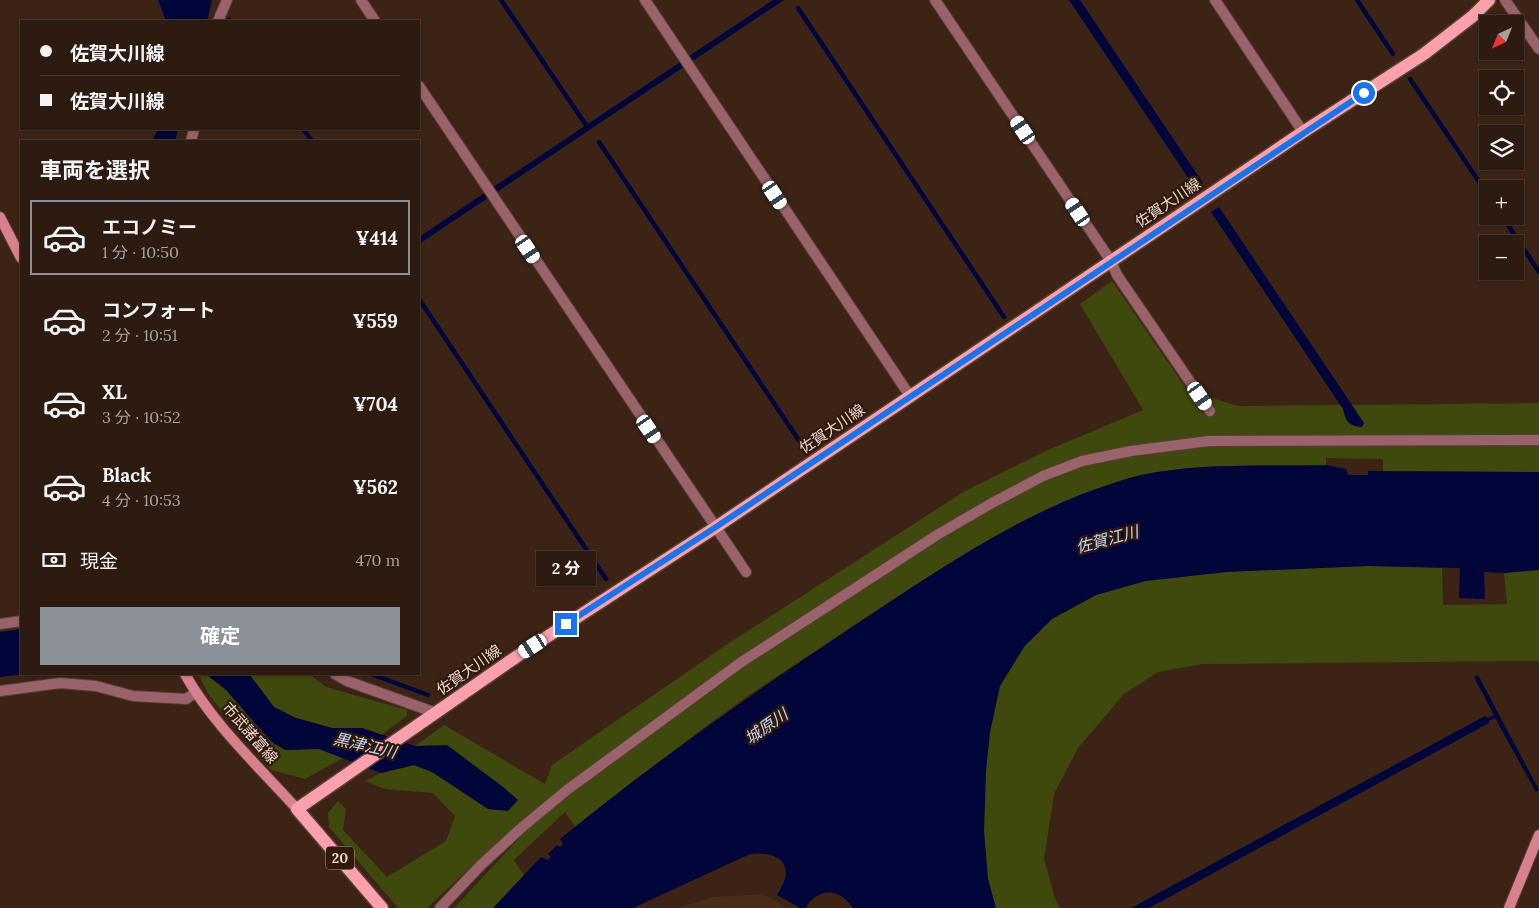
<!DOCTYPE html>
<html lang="ja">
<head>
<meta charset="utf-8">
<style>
  body { margin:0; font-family:Lora,"Noto Sans JP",serif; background:#352319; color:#f1f3f6; height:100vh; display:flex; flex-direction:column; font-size:19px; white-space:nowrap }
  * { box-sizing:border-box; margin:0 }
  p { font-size:16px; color:#a7a19f }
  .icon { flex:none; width:28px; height:28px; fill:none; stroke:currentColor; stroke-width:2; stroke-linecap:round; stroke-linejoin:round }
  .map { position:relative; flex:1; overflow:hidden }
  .details { position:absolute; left:20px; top:140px; width:400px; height:535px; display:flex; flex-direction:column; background:#2d1a10; border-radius:0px; box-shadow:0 1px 4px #0004,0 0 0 1px #483830 }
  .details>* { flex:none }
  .banner { position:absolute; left:20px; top:20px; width:400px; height:110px; border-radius:0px; box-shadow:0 1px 4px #0004,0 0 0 1px #483830; display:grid; align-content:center; height:110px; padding:0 20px; background:#2d1a10 }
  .needle { width:32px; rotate:223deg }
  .controls { position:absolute; left:1479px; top:15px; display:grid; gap:10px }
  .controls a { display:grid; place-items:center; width:45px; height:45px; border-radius:0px; background:#2d1a10; box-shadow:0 1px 4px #0004,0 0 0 1px #483830; font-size:25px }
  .end { position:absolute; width:22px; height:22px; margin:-11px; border:6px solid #1a73e8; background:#fff; box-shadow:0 0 0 2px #fff }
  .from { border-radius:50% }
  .bubble { position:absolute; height:35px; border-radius:0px; background:#2d1a10; box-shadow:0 1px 4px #0004,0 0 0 1px #483830; font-size:16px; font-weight:700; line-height:35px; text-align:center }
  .car { position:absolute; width:15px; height:30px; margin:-15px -8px; border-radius:6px; box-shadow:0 0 4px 1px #0007; background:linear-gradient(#fff 24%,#345 0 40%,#fff 0 76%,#345 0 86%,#fff 0) }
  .banner b { display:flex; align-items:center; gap:18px; height:48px; font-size:19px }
  .banner b+b { border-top:1px solid #483830 }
  .banner i { width:12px; height:12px; background:#f1f3f6 }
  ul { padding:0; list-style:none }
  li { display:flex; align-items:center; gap:15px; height:75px; margin:0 10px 8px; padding:0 10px; border:2px solid transparent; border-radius:0px }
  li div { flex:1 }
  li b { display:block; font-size:19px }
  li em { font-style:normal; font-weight:700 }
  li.on { border-color:#8c9099 }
  li>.icon { width:45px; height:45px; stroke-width:1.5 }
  h2 { padding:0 20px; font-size:22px; line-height:60px }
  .pay { display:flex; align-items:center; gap:12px; height:55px; padding:0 20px; font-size:19px }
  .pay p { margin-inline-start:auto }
  .action { display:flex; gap:10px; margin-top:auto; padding:10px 20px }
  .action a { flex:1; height:58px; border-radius:0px; background:#8c9099; color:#fff; font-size:20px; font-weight:700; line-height:58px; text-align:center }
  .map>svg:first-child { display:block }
  .built { fill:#4a2a19 }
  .green { fill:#3f480d }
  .water { fill:#00053a }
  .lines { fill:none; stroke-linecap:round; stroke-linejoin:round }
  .stream { stroke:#00053a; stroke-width:4.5 }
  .minor-casing { stroke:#584034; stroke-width:12 }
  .tertiary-casing { stroke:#584034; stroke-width:12 }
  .secondary-casing { stroke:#584034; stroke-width:12 }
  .primary-casing { stroke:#584034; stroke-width:15 }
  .minor { stroke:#9a626a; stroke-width:10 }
  .tertiary { stroke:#9a626a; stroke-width:10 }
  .secondary { stroke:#d9808e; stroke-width:10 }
  .primary { stroke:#fca0ae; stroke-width:12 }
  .route { stroke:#1a73e8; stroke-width:6 }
  .labels { text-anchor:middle; stroke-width:4.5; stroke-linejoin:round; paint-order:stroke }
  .shield { fill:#31190c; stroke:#b29f95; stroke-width:1 }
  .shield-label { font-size:14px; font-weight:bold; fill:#ead8d0 }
  .street-label { font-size:15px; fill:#ead8d0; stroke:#31190c }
  .water-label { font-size:16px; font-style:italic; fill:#c2d7fa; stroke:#31190c }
</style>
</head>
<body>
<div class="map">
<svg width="1539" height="908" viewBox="0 0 1539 908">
  <rect width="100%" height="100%" fill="#3c2316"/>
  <path class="built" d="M 763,894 L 788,908 L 678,908 L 713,897 Z"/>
  <g class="green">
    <path d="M 1112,281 L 1203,413 L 1213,398 L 1237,406 L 1539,403 L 1539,472 L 1383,471 L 1383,459 L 1326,458 L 1326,465 C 1260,467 1184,461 1120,481 C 1037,506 960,556 888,603 C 842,633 797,663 752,693 C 686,739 624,791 560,839 L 575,827 L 565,812 L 514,860 L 545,908 L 454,908 L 525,832 L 517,824 L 427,908 L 398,908 L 329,827 L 328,813 L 338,801 L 346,809 L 343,830 L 387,877 L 446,841 L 455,816 L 433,793 L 385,789 L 365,781 L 381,773 L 414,765 L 432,772 L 447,746 L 415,746 L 444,725 L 545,784 L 552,765 L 729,643 L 965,491 L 1048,450 L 1143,410 L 1080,304 Z"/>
    <path d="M 1367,566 L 1442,568 L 1443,605 L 1507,604 L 1504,573 L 1539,570 L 1539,661 L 1202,664 L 1158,672 L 1124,694 L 1078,748 L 1054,794 L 1044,859 L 1055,899 L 1060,908 L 976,908 L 970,883 L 993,674 L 1053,608 L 1165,574 Z"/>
    <path d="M 198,674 C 225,674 252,727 273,743 C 287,753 301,748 317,749 C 326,750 335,755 343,758 L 305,779 L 271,770 L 209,695 Z"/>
    <path d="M 249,674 L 309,674 L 326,687 L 407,710 L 407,716 L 381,735 L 362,728 L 332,728 L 296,718 L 274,707 Z"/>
  </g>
  <g class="water">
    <path d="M 158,0 L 212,0 L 207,21 L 166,21 Z"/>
    <path d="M 773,0 L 784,0 L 419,244 L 419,237 Z"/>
    <path d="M 1069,0 L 1080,0 L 1203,183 L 1195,188 Z"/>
    <path d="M 158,129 L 178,129 L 175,141 L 152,141 Z"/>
    <path d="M 1219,207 L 1364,423 L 1362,427 C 1348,426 1346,421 1343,409 L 1211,212 Z"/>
    <path d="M 1326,465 L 1346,469 L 1348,475 L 1368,475 L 1368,471 L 1539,472 L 1539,570 L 1504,573 L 1484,572 L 1485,599 L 1459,598 L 1460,568 L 1367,566 L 1226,572 L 1146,581 L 1096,595 L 1052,619 L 1024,647 L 1000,686 L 990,732 L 986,771 L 984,831 L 988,879 L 996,908 L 853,908 C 849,904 846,898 841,896 C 828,888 812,895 806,908 L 800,908 L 777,895 C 781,888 786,880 786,872 C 785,854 762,852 750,854 L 633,908 L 493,908 L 541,857 L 548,860 L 551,857 L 548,854 L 557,845 L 560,847 L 563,844 L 560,839 C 654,762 753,693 855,625 C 938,570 1024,510 1120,481 C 1182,461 1261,467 1326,465 Z"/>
    <path d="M 21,629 L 21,674 L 26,674 L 0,677 L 0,632 Z"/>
    <path d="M 206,674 L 249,674 L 274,707 L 296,718 L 332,728 L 362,728 L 415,746 L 447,745 L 503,787 L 518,800 L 508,811 L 488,809 L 432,772 L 414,765 L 381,773 L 319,749 L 285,750 L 272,742 L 226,690 Z"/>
    <path d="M 1478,675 L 1539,790 L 1536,792 L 1495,718 L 1489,721 L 1489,723 L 1149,908 L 1131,908 L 1485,716 L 1487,718 L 1494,715 L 1474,677 Z"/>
  </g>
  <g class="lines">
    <g class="stream">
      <path d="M 501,0 L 586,125"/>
      <path d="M 1357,0 L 1393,54"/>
      <path d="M 798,8 L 1004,317"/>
      <path d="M 229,20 L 230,21"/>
      <path d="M 1410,79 L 1488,195"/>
      <path d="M 303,129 L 312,141"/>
      <path d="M 599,142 L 804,448"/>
      <path d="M 1502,216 L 1539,272"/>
      <path d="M 419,299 L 606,579"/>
      <path d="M 371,674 L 428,695"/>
    </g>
    <g class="minor-casing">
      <g id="minor">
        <path d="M 361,0 L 375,21"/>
        <path d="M 645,0 L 910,396"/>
        <path d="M 1215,0 L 1303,132"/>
        <path d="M 1505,0 L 1539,49"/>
        <path d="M 218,21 L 227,0"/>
        <path d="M 419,86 L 746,572"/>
        <path d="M 191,141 L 194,129"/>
        <path d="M 1111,261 L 1117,275 L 1210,411"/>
        <path d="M 0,624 L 21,621"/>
        <path d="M 335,674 L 347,681 L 436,713"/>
        <path d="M 0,691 L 60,683 L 96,686 L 133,696 L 186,699 L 195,693"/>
        <path d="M 440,908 L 481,865 L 520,829 L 567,790 L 740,663 L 937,535 L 992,503 L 1043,476 L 1082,461 L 1131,451 L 1209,441 L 1539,440"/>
      </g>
    </g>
    <g class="tertiary-casing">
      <path id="tertiary" d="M 935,0 L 1111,261"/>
    </g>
    <g class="secondary-casing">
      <g id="secondary">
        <path d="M 0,217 L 21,258"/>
        <path d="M 185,674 C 211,722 260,768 297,809"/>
        <path d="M 1509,908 L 1539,835"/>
      </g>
    </g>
    <g class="primary-casing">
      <path id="primary" d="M 382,908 L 297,809 L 516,657 L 716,527 L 1303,132 L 1424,54 L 1473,16 L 1489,0"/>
    </g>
    <use href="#minor" class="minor"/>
    <use href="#tertiary" class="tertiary"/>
    <use href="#secondary" class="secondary"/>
    <use href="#primary" class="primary"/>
  </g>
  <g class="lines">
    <path class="route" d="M 566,624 L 716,527 L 1364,93"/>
  </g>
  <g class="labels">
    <rect class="shield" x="326" y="846.5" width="28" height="23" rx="4"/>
    <g class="shield-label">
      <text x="340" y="863">20</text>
    </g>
    <g class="street-label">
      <text transform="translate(1168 203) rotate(-34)" y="5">佐賀大川線</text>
      <text transform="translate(832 429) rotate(-34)" y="5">佐賀大川線</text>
      <text transform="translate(469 670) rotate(-35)" y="5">佐賀大川線</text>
      <text transform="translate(250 733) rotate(49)" y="5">市武諸富線</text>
    </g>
    <g class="water-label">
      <text transform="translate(1107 539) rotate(-15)" y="6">佐賀江川</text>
      <text transform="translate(766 726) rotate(-35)" y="6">城原川</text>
      <text transform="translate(365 745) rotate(13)" y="6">黒津江川</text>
    </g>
  </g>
</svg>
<div class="controls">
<a><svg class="needle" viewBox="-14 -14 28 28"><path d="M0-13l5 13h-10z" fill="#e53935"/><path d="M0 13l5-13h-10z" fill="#a7a19f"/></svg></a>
<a><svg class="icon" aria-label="locate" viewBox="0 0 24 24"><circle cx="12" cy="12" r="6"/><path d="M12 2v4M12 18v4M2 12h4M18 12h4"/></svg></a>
<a><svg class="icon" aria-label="layers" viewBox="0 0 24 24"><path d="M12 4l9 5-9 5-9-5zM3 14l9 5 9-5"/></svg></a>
<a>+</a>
<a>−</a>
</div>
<i class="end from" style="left:1364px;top:93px"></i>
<i class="end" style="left:566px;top:624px"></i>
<div class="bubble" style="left:536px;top:551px;width:60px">2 分</div>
<i class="car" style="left:1023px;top:130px;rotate:326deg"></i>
<i class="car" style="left:775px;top:195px;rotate:146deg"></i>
<i class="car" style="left:1078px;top:212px;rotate:326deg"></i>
<i class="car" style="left:528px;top:249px;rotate:146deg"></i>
<i class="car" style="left:1200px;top:396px;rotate:145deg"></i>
<i class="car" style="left:649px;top:429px;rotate:146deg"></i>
<i class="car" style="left:533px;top:646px;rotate:237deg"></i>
<div class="banner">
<b><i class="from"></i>佐賀大川線</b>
<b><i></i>佐賀大川線</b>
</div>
<section class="details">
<h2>車両を選択</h2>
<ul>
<li class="on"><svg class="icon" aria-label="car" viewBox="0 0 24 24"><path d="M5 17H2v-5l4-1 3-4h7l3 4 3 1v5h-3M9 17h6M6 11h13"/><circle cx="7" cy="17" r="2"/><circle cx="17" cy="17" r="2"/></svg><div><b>エコノミー</b><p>1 分 · 10:50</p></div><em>¥414</em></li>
<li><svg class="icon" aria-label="car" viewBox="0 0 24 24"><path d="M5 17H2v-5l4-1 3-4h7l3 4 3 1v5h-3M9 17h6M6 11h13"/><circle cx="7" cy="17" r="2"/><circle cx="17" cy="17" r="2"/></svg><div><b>コンフォート</b><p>2 分 · 10:51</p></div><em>¥559</em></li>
<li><svg class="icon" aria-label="car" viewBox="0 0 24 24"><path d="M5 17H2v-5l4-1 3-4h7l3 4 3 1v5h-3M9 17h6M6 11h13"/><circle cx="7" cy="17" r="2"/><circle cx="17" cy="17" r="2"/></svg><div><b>XL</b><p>3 分 · 10:52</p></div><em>¥704</em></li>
<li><svg class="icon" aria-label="car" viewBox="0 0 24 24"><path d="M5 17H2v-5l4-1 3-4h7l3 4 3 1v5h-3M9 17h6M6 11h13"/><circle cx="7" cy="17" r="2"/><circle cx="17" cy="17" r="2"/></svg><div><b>Black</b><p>4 分 · 10:53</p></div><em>¥562</em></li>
</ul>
<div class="pay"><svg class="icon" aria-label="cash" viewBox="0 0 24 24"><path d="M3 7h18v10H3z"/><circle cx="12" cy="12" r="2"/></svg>現金<p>470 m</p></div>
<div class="action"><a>確定</a></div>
</section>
</div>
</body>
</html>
